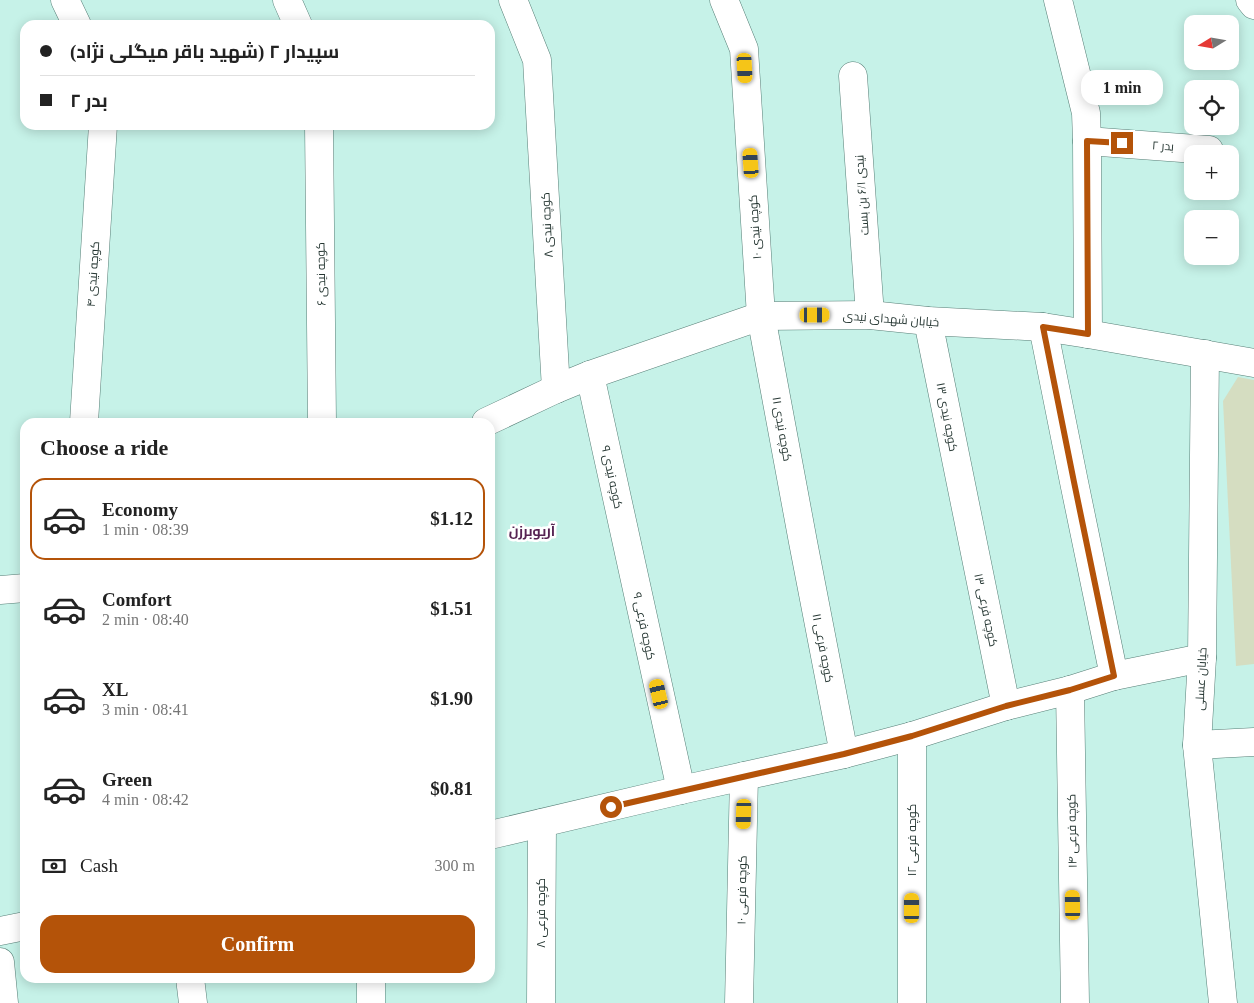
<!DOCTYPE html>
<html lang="en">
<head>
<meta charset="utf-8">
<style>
  body { margin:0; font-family:"Times New Roman",Cairo,serif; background:#f6f6f6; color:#222; height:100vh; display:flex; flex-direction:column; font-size:19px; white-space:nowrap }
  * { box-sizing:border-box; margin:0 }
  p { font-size:16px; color:#767676 }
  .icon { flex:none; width:28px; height:28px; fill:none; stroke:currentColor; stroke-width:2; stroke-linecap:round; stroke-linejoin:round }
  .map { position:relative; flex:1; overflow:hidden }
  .drawer { position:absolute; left:20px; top:418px; width:475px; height:565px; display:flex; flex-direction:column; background:#fff; border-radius:15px; box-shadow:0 2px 12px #0003 }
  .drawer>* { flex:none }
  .banner { position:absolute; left:20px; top:20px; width:475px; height:110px; border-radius:15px; box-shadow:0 2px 12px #0003; display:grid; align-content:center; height:110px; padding:0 20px; background:#fff }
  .needle { width:32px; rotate:259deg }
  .controls { position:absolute; left:1184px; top:15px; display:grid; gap:10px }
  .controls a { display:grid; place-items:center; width:55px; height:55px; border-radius:10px; background:#fff; box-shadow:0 2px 12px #0003; font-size:25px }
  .end { position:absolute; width:22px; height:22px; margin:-11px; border:6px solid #b45309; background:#fff; box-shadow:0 0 0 2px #fff }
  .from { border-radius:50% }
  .bubble { position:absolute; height:35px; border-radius:15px; background:#fff; box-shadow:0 2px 12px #0003; font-size:16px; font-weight:700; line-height:35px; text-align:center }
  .car { position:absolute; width:15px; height:30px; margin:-15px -8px; border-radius:6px; box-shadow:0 0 4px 1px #0007; background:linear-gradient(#f5c518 24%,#345 0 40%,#f5c518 0 76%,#345 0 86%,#f5c518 0) }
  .banner b { display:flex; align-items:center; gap:18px; height:48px; font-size:19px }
  .banner b+b { border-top:1px solid #e0e0e0 }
  .banner i { width:12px; height:12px; background:#222 }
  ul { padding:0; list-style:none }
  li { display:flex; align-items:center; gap:15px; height:82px; margin:0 10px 8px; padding:0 10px; border:2px solid transparent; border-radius:15px }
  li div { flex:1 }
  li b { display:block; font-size:19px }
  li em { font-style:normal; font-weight:700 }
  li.on { border-color:#b45309 }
  li>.icon { width:45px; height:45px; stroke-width:1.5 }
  h2 { padding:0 20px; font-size:22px; line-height:60px }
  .pay { display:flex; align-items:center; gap:12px; height:55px; padding:0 20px; font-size:19px }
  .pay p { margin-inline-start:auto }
  .cta { display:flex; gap:10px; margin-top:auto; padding:10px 20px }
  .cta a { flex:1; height:58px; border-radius:15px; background:#b45309; color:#fff; font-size:20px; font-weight:700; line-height:58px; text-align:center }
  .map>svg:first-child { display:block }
  .green { fill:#d5ddc1 }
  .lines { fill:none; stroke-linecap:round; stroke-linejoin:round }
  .minor-casing { stroke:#577f77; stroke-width:29 }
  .minor { stroke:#fff; stroke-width:28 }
  .route { stroke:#b45309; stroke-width:6 }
  .labels { text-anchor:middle; stroke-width:5; stroke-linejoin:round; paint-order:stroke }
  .street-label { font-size:12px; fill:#253632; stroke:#fff }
  .neighbourhood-label { font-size:14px; font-weight:bold; fill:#562352; stroke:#fff }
</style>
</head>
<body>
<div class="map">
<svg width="1254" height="1003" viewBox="0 0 1254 1003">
  <rect width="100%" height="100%" fill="#c6f2e8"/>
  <path class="green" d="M 1238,377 L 1254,380 L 1254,664 L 1236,666 L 1223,401 Z"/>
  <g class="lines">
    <g class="minor-casing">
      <g id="minor">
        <path d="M 65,0 L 77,25"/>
        <path d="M 287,0 L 298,25"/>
        <path d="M 513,0 L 537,60 L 556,389"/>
        <path d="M 724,0 L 744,49 L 761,316 L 803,542 L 844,754"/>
        <path d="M 1058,0 L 1086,113 L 1087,141 L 1088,334"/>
        <path d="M 1250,0 L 1254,5"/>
        <path d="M 853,76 L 870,315"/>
        <path d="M 319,125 L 322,422"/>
        <path d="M 1087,141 L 1209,150"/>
        <path d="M 928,321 L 1006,706"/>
        <path d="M 1043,327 L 1074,482 L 1114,676"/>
        <path d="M 1205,354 L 1202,658 L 1197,745 L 1223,1003"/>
        <path d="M 590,375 L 681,790"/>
        <path d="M 84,422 L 103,125"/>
        <path d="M 486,422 L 556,389 L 590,375 L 761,316 L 870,315 L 928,321 L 1043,327 L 1088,334 L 1254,363"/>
        <path d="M 0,590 L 25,588"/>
        <path d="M 1070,690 L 1075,1003"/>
        <path d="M 912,736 L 912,1003"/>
        <path d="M 1197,745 L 1254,742"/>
        <path d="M 490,835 L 681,790 L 844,754 L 912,736 L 1006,706 L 1070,690 L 1114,676 L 1202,658"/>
        <path d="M 0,931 L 25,926"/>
        <path d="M 0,962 L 4,1003"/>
        <path d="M 190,978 L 193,1003"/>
        <path d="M 371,1003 L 371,978"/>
        <path d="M 541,1003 L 542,823"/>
        <path d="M 739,1003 L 744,776"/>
      </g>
    </g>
    <use href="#minor" class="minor"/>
  </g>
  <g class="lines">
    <path class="route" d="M 611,807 L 844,754 L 912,736 L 1006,706 L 1070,690 L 1114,676 L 1074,482 L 1043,327 L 1088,334 L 1087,141 L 1122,143"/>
  </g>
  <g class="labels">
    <g class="street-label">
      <text transform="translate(1163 146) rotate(4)" y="4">بدر ۲</text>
      <text transform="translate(862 195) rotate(-94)" y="4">نیدی ۶/۱ بن بست</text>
      <text transform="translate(547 225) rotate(-93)" y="4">کوچه نیدی ۸</text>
      <text transform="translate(755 227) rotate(-94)" y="4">کوچه نیدی ۱۰</text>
      <text transform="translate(93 274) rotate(-86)" y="4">کوچه نیدی ۴</text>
      <text transform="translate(321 274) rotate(-91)" y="4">کوچه نیدی ۶</text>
      <text transform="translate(891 319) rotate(4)" y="4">خیابان شهدای نیدی</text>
      <text transform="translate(947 417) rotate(79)" y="4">کوچه نیدی ۱۳</text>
      <text transform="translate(782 429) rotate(80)" y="4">کوچه نیدی ۱۱</text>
      <text transform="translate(612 477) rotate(78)" y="4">کوچه نیدی ۹</text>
      <text transform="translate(986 610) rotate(78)" y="4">کوچه فرعی ۱۳</text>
      <text transform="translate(644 626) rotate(78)" y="4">کوچه فرعی ۹</text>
      <text transform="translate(823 648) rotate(79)" y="4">کوچه فرعی ۱۱</text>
      <text transform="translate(1201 679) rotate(-87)" y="4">خیابان عسلی</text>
      <text transform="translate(1072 831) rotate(-91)" y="4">کوچه فرعی ۱۴</text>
      <text transform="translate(912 840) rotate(-90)" y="4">کوچه فرعی ۱۲</text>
      <text transform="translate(742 890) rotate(-89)" y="4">کوچه فرعی ۱۰</text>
      <text transform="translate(541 913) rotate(-90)" y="4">کوچه فرعی ۸</text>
    </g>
    <g class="neighbourhood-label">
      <text x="532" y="536">آریو‌برزن</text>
    </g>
  </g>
</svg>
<div class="controls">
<a><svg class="needle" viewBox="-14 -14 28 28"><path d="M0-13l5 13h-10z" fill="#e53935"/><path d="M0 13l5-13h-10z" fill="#767676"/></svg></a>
<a><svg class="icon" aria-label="locate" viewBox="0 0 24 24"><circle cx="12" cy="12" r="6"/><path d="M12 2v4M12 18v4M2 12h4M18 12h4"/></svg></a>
<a>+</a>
<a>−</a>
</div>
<i class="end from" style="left:611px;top:807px"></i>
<i class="end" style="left:1122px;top:143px"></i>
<div class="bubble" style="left:1081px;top:70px;width:82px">1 min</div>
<i class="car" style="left:745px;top:68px;rotate:177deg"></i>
<i class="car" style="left:751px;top:163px;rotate:356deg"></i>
<i class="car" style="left:815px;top:315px;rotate:90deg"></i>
<i class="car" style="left:659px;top:694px;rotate:347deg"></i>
<i class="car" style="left:744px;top:814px;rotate:182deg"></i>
<i class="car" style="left:1073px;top:905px;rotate:359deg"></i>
<i class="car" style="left:912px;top:908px;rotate:0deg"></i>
<div class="banner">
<b><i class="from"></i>سپیدار ۲ (شهید باقر میگلی نژاد)</b>
<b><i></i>بدر ۲</b>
</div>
<section class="drawer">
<h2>Choose a ride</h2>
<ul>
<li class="on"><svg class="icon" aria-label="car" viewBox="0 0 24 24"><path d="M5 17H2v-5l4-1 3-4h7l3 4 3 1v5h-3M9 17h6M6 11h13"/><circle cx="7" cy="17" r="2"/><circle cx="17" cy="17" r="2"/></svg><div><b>Economy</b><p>1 min · 08:39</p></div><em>$1.12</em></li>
<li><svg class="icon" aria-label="car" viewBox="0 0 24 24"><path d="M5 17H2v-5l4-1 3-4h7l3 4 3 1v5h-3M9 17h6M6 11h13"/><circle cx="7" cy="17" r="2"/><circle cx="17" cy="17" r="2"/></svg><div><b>Comfort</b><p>2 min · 08:40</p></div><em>$1.51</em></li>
<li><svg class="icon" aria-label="car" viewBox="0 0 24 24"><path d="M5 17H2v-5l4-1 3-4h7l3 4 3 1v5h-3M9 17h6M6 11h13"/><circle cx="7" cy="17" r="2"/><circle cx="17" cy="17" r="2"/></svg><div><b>XL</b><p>3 min · 08:41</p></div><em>$1.90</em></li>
<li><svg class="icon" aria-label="car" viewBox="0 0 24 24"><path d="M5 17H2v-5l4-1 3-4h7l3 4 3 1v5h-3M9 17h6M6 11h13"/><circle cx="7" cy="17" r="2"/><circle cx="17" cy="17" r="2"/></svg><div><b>Green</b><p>4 min · 08:42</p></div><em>$0.81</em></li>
</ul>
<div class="pay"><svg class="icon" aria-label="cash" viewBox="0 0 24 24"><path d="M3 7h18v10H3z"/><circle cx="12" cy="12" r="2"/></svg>Cash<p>300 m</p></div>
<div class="cta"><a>Confirm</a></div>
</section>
</div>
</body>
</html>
